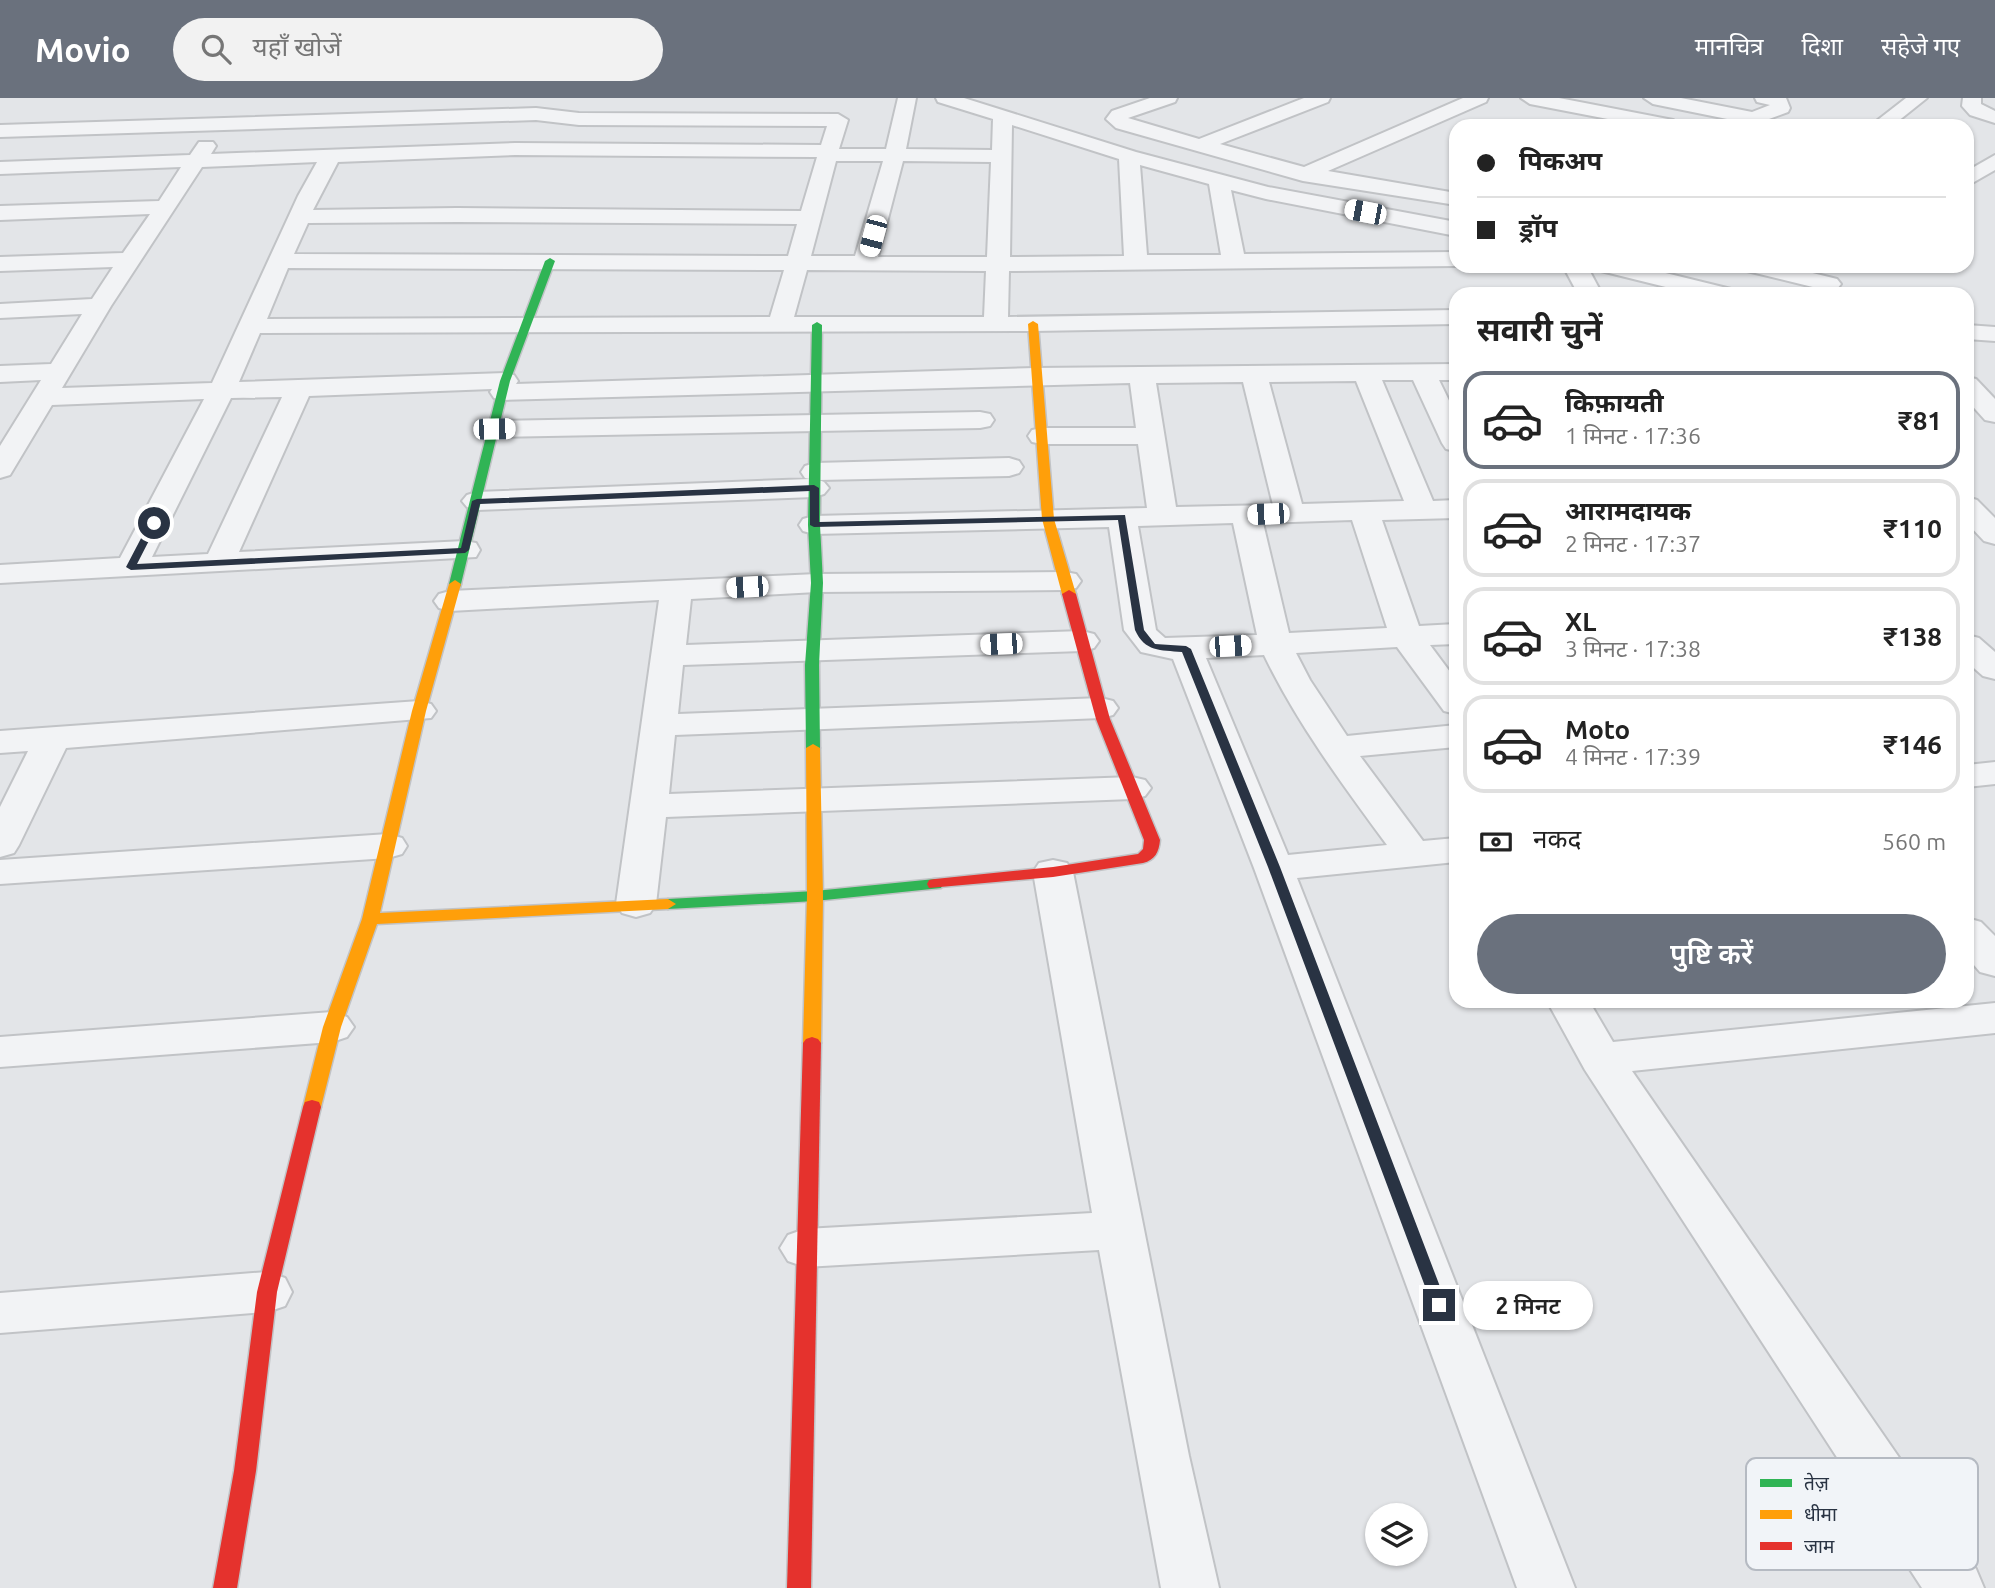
<!DOCTYPE html>
<html lang="hi">
<head>
<meta charset="utf-8">
<style>
  body { margin:0; font-family:Ubuntu,"Noto Sans Devanagari",sans-serif; background:#f2f2f2; color:#222; height:100vh; display:flex; flex-direction:column; font-size:26px; white-space:nowrap }
  * { box-sizing:border-box; margin:0 }
  p { font-size:23px; color:#767676 }
  .icon { flex:none; width:38px; height:38px; fill:none; stroke:currentColor; stroke-width:2; stroke-linecap:round; stroke-linejoin:round }
  .map { position:relative; flex:1; overflow:hidden }
  .side { position:absolute; left:1449px; top:189px; width:525px; height:721px; display:flex; flex-direction:column; background:#fff; border-radius:21px; box-shadow:0 2px 5px #0004 }
  .side>* { flex:none }
  .banner { position:absolute; left:1449px; top:21px; width:525px; height:154px; border-radius:21px; box-shadow:0 2px 5px #0004; display:grid; align-content:center; height:154px; padding:0 28px; background:#fff }
  .controls { position:absolute; left:1365px; top:1405px; display:grid; gap:14px }
  .controls a { display:grid; place-items:center; width:63px; height:63px; border-radius:50%; background:#fff; box-shadow:0 2px 5px #0004; font-size:35px }
  .end { position:absolute; width:32px; height:32px; margin:-16px; border:9px solid #293343; background:#fff; box-shadow:0 0 0 4px #fff }
  .from { border-radius:50% }
  .bubble { position:absolute; height:49px; border-radius:24px; background:#fff; box-shadow:0 2px 5px #0004; font-size:23px; font-weight:600; line-height:49px; text-align:center }
  .car { position:absolute; width:21px; height:42px; margin:-21px -10px; border-radius:9px; box-shadow:0 0 5px 2px #0007; background:linear-gradient(#fff 24%,#345 0 40%,#fff 0 76%,#345 0 86%,#fff 0) }
  .banner b { display:flex; align-items:center; gap:24px; height:66px; font-size:26px }
  .banner b+b { border-top:2px solid #e0e0e0 }
  .banner i { width:18px; height:18px; background:#222 }
  ul { padding:0; list-style:none }
  li { display:flex; align-items:center; gap:21px; height:98px; margin:0 14px 10px; padding:0 14px; border:4px solid #e0e0e0; border-radius:21px }
  li div { flex:1 }
  li b { display:block; font-size:26px }
  li em { font-style:normal; font-weight:600 }
  li.current { border-color:#6a717d }
  li>.icon { width:63px; height:63px; stroke-width:1.5 }
  h2 { padding:0 28px; font-size:32px; line-height:84px }
  .pay { display:flex; align-items:center; gap:18px; height:77px; padding:0 28px; font-size:26px }
  .pay p { margin-inline-start:auto }
  .cta { display:flex; gap:14px; margin-top:auto; padding:14px 28px }
  .cta a { flex:1; height:80px; border-radius:42px; background:#6a717d; color:#fff; font-size:28px; font-weight:600; line-height:80px; text-align:center }
  header { display:flex; align-items:center; gap:42px; box-sizing:border-box; height:98px; padding:0 35px; background:#6a717d; color:#fff }
  header strong { font-size:33px }
  nav { display:flex; gap:38px; margin-inline-start:auto; font-size:24px }
  .search { width:490px; height:63px; background:#f2f2f2; display:flex; align-items:center; gap:18px; box-sizing:border-box; padding:0 24px; border-radius:38px; color:#767676; font-size:26px }
  .map>svg:first-child { display:block }
  .lines { fill:none; stroke-linecap:round; stroke-linejoin:round }
  .street-casing { stroke:#c1c3c6; stroke-width:4 }
  .fast-casing { stroke:#c1c3c6; stroke-width:3 }
  .slow-casing { stroke:#c1c3c6; stroke-width:3 }
  .jam-casing { stroke:#c1c3c6; stroke-width:3 }
  .street { fill:#f2f3f5; fill-rule:evenodd }
  .fast { fill:#30b455; fill-rule:evenodd }
  .slow { fill:#ff9f0a; fill-rule:evenodd }
  .jam { fill:#e5322d; fill-rule:evenodd }
  .route { fill:#293343 }
  .key { fill:#f1f4f8; stroke:#b5bac2; stroke-width:2 }
  .key-label { font-size:19px; fill:#293343 }
</style>
</head>
<body>
<header>
<strong>Movio</strong>
<div class="search"><svg class="icon" aria-label="search" viewBox="0 0 24 24"><circle cx="10" cy="10" r="6"/><path d="M15 15l6 6"/></svg>यहाँ खोजें</div>
<nav><a>मानचित्र</a><a>दिशा</a><a>सहेजे गए</a></nav>
</header>
<div class="map">
<svg width="1995" height="1490" viewBox="0 0 1995 1490">
  <rect width="100%" height="100%" fill="#e3e5e8"/>
  <g class="lines">
    <g class="street-casing">
      <g id="street">
        <path d="M 898,0 L 916,0 L 906,51 L 992,52 L 993,21 L 938,4 L 936,0 L 964,0 L 1136,54 L 1268,89 L 1456,124 L 1456,138 L 1266,101 L 1231,92 L 1244,156 L 1456,154 L 1456,168 L 1009,173 L 1008,219 L 1456,212 L 1456,226 L 1033,233 L 260,235 L 239,284 L 505,275 L 514,277 L 518,283 L 516,286 L 1035,270 L 1456,266 L 1456,282 L 1439,282 L 1456,317 L 1456,353 L 1446,351 L 1442,345 L 1413,282 L 1382,282 L 1433,403 L 1456,402 L 1456,420 L 1382,422 L 1419,528 L 1456,526 L 1456,546 L 1430,547 L 1456,582 L 1456,616 L 1444,613 L 1397,549 L 1296,555 L 1310,582 L 1347,638 L 1456,627 L 1456,649 L 1360,658 L 1423,743 L 1456,740 L 1456,764 L 1297,780 L 1575,1490 L 1517,1490 L 1254,770 L 1173,561 L 1141,554 L 1124,532 L 1109,429 L 814,436 L 803,433 L 799,427 L 803,421 L 814,418 L 1147,410 L 1138,346 L 1042,346 L 1032,344 L 1028,338 L 1032,332 L 1042,330 L 1136,330 L 1130,285 L 503,302 L 494,300 L 490,294 L 492,291 L 309,298 L 239,454 L 465,443 L 476,445 L 480,452 L 476,459 L 0,485 L 0,467 L 120,460 L 204,301 L 52,307 L 10,377 L 0,380 L 0,348 L 41,282 L 0,284 L 0,268 L 51,266 L 82,216 L 0,220 L 0,206 L 92,201 L 113,169 L 0,173 L 0,159 L 123,155 L 150,116 L 0,122 L 0,108 L 159,103 L 181,69 L 0,76 L 0,64 L 190,57 L 199,44 L 213,44 L 216,48 L 211,56 L 515,45 L 821,47 L 827,28 L 579,27 L 536,22 L 0,39 L 0,27 L 536,10 L 579,15 L 838,16 L 848,22 L 839,51 L 886,51 ZM 1012,27 L 1119,61 L 1124,158 L 1010,159 ZM 515,57 L 817,59 L 801,113 L 457,110 L 313,112 L 338,64 ZM 836,63 L 883,63 L 855,158 L 811,158 ZM 903,63 L 991,64 L 987,159 L 878,159 ZM 317,64 L 298,98 L 212,285 L 62,290 L 111,208 L 202,69 ZM 1140,67 L 1209,86 L 1221,157 L 1147,157 ZM 457,124 L 797,126 L 788,158 L 294,156 L 308,125 ZM 288,170 L 784,172 L 770,219 L 267,221 ZM 807,172 L 986,173 L 984,219 L 794,219 ZM 1356,283 L 1404,403 L 1302,406 L 1269,284 ZM 1243,284 L 1273,407 L 1176,409 L 1156,285 ZM 282,299 L 208,456 L 152,459 L 231,300 ZM 1352,422 L 1387,530 L 1289,535 L 1263,425 ZM 1233,425 L 1257,537 L 1165,540 L 1156,532 L 1138,428 ZM 1264,557 C 1297,625 1342,686 1387,747 L 1288,757 L 1206,560 Z"/>
        <path d="M 1150,0 L 1177,0 L 1175,4 L 1128,20 L 1199,41 L 1304,0 L 1330,0 L 1328,4 L 1220,46 L 1304,69 L 1463,0 L 1488,0 L 1486,4 L 1328,73 L 1456,95 L 1456,107 L 1303,83 L 1116,30 L 1106,21 L 1112,13 Z"/>
        <path d="M 1521,0 L 1559,0 L 1673,22 L 1683,28 L 1644,28 L 1530,6 Z"/>
        <path d="M 1644,0 L 1681,0 L 1752,14 L 1770,7 L 1757,4 L 1755,0 L 1786,0 L 1790,10 L 1788,14 L 1750,28 L 1722,28 L 1732,22 L 1653,6 Z"/>
        <path d="M 1906,0 L 1927,0 L 1892,28 L 1870,28 Z"/>
        <path d="M 1963,0 L 1981,0 L 1981,6 L 1995,13 L 1995,25 L 1970,17 L 1962,8 Z"/>
        <path d="M 1995,57 L 1995,72 L 1967,88 L 1967,73 Z"/>
        <path d="M 1563,168 L 1587,168 L 1602,196 L 1578,196 Z"/>
        <path d="M 1597,168 L 1637,168 L 1731,191 L 1735,196 L 1694,196 L 1601,173 Z"/>
        <path d="M 1743,168 L 1784,168 L 1837,181 L 1841,186 L 1837,191 L 1829,193 L 1747,173 Z"/>
        <path d="M 1967,227 L 1995,229 L 1995,243 L 1967,241 Z"/>
        <path d="M 1967,279 L 1976,281 L 1995,301 L 1995,324 L 1985,322 L 1967,302 Z"/>
        <path d="M 980,314 L 990,316 L 994,322 L 990,328 L 980,330 L 494,339 L 484,337 L 480,331 L 484,325 L 494,323 Z"/>
        <path d="M 1009,360 L 1019,363 L 1023,369 L 1019,375 L 1009,378 L 819,382 L 824,384 L 829,390 L 824,396 L 814,399 L 477,412 L 467,409 L 462,403 L 467,397 L 477,394 L 810,381 L 805,380 L 801,374 L 805,368 L 815,365 Z"/>
        <path d="M 1967,399 L 1977,402 L 1995,420 L 1995,446 L 1984,443 L 1967,425 Z"/>
        <path d="M 1065,474 L 1076,476 L 1081,483 L 1076,490 L 1065,492 L 817,494 L 691,501 L 686,547 L 1082,533 L 1094,536 L 1099,543 L 1094,550 L 1082,553 L 683,567 L 678,616 L 1101,600 L 1113,603 L 1118,610 L 1113,617 L 1101,620 L 675,637 L 669,696 L 1132,679 L 1145,682 L 1151,690 L 1145,698 L 1132,701 L 666,719 L 656,806 L 650,815 L 636,819 L 622,815 L 616,806 L 659,502 L 450,513 L 439,510 L 434,503 L 439,496 L 450,493 L 817,476 Z"/>
        <path d="M 1967,537 L 1979,540 L 1995,554 L 1995,581 L 1983,578 L 1967,564 Z"/>
        <path d="M 419,603 L 431,606 L 436,613 L 431,620 L 66,650 L 19,747 L 14,755 L 0,759 L 0,709 L 28,653 L 0,655 L 0,633 Z"/>
        <path d="M 1995,664 L 1995,686 L 1967,689 L 1967,667 Z"/>
        <path d="M 388,736 L 402,740 L 407,748 L 402,756 L 388,760 L 0,786 L 0,762 Z"/>
        <path d="M 1053,762 L 1067,765 L 1073,774 L 1189,1358 L 1219,1490 L 1161,1490 L 1099,1152 L 805,1169 L 788,1163 L 780,1150 L 788,1137 L 805,1131 L 1092,1115 L 1033,774 L 1039,765 Z"/>
        <path d="M 1967,820 L 1981,824 L 1995,838 L 1995,878 L 1980,874 L 1967,859 Z"/>
        <path d="M 1547,903 L 1589,903 L 1613,944 L 1995,905 L 1995,935 L 1632,973 L 1976,1471 L 1984,1490 L 1922,1490 L 1585,972 Z"/>
        <path d="M 332,914 L 347,919 L 354,929 L 347,939 L 332,944 L 0,969 L 0,939 Z"/>
        <path d="M 267,1174 L 285,1180 L 292,1194 L 285,1208 L 267,1214 L 0,1235 L 0,1195 Z"/>
      </g>
    </g>
    <g class="fast-casing">
      <g id="fast">
        <path d="M 550,160 L 555,163 L 510,283 L 461,486 L 460,489 L 450,489 L 449,486 L 500,283 L 545,163 Z"/>
        <path d="M 817,224 L 822,227 L 820,427 L 823,485 L 819,567 L 820,650 L 813,654 L 806,650 L 805,567 L 811,485 L 808,427 L 812,227 Z"/>
        <path d="M 935,781 L 941,782 L 943,786 L 941,790 L 815,803 L 668,811 L 660,806 L 668,801 L 815,793 Z"/>
      </g>
    </g>
    <g class="slow-casing">
      <g id="slow">
        <path d="M 1033,223 L 1038,226 L 1054,421 L 1076,496 L 1069,500 L 1062,496 L 1042,421 L 1028,226 Z"/>
        <path d="M 455,482 L 461,486 L 426,613 L 380,815 L 668,801 L 676,806 L 668,811 L 377,826 L 341,929 L 321,1009 L 319,1014 L 305,1014 L 303,1009 L 323,929 L 362,821 L 412,613 L 449,486 Z"/>
        <path d="M 813,646 L 820,650 L 823,798 L 821,945 L 818,949 L 806,949 L 803,945 L 807,798 L 806,650 Z"/>
      </g>
    </g>
    <g class="jam-casing">
      <g id="jam">
        <path d="M 1069,492 L 1076,496 L 1110,621 L 1160,742 C 1159,754 1155,762 1143,765 L 1053,779 L 929,790 L 927,786 L 929,782 L 935,781 L 1053,769 L 1138,756 L 1143,751 L 1144,742 L 1096,621 L 1062,496 Z"/>
        <path d="M 812,939 L 818,941 L 821,945 L 811,1490 L 787,1490 L 803,945 L 806,941 Z"/>
        <path d="M 312,1002 L 319,1004 L 321,1009 L 277,1194 L 256,1373 L 237,1490 L 213,1490 L 234,1373 L 257,1194 L 303,1009 L 305,1004 Z"/>
      </g>
    </g>
    <use href="#street" class="street"/>
    <use href="#fast" class="fast"/>
    <use href="#slow" class="slow"/>
    <use href="#jam" class="jam"/>
  </g>
  <path class="route" d="M 814,387 L 819,390 L 819,424 L 1125,417 L 1144,532 L 1155,546 L 1186,548 L 1191,551 L 1280,769 L 1447,1207 L 1445,1211 L 1434,1211 L 1432,1207 L 1268,769 L 1182,554 C 1160,552 1145,554 1135,532 L 1118,422 L 814,429 L 810,427 L 810,393 L 480,406 L 469,452 L 465,455 L 131,472 L 126,469 L 149,425 L 154,423 L 158,425 L 137,466 L 461,450 L 472,403 L 477,401 Z"/>
  <rect x="1746" y="1360" width="232" height="112" rx="10" class="key"/>
  <rect x="1760" y="1381" width="32" height="8" fill="#30b455"/>
  <rect x="1760" y="1412" width="32" height="9" fill="#ff9f0a"/>
  <rect x="1760" y="1444" width="32" height="8" fill="#e5322d"/>
  <g class="key-label">
    <text x="1804" y="1392">तेज़</text>
    <text x="1804" y="1423">धीमा</text>
    <text x="1804" y="1455">जाम</text>
  </g>
</svg>
<div class="controls">
<a><svg class="icon" aria-label="layers" viewBox="0 0 24 24"><path d="M12 4l9 5-9 5-9-5zM3 14l9 5 9-5"/></svg></a>
</div>
<i class="end from" style="left:154px;top:425px"></i>
<i class="end" style="left:1439px;top:1207px"></i>
<div class="bubble" style="left:1463px;top:1183px;width:130px">2 मिनट</div>
<i class="car" style="left:1365px;top:114px;rotate:281deg"></i>
<i class="car" style="left:873px;top:138px;rotate:195deg"></i>
<i class="car" style="left:494px;top:331px;rotate:89deg"></i>
<i class="car" style="left:1268px;top:416px;rotate:268deg"></i>
<i class="car" style="left:747px;top:489px;rotate:267deg"></i>
<i class="car" style="left:1001px;top:546px;rotate:268deg"></i>
<i class="car" style="left:1230px;top:548px;rotate:87deg"></i>
<div class="banner">
<b><i class="from"></i>पिकअप</b>
<b><i></i>ड्रॉप</b>
</div>
<section class="side">
<h2>सवारी चुनें</h2>
<ul>
<li class="current"><svg class="icon" aria-label="car" viewBox="0 0 24 24"><path d="M5 17H2v-5l4-1 3-4h7l3 4 3 1v5h-3M9 17h6M6 11h13"/><circle cx="7" cy="17" r="2"/><circle cx="17" cy="17" r="2"/></svg><div><b>किफ़ायती</b><p>1 मिनट · 17:36</p></div><em>₹81</em></li>
<li><svg class="icon" aria-label="car" viewBox="0 0 24 24"><path d="M5 17H2v-5l4-1 3-4h7l3 4 3 1v5h-3M9 17h6M6 11h13"/><circle cx="7" cy="17" r="2"/><circle cx="17" cy="17" r="2"/></svg><div><b>आरामदायक</b><p>2 मिनट · 17:37</p></div><em>₹110</em></li>
<li><svg class="icon" aria-label="car" viewBox="0 0 24 24"><path d="M5 17H2v-5l4-1 3-4h7l3 4 3 1v5h-3M9 17h6M6 11h13"/><circle cx="7" cy="17" r="2"/><circle cx="17" cy="17" r="2"/></svg><div><b>XL</b><p>3 मिनट · 17:38</p></div><em>₹138</em></li>
<li><svg class="icon" aria-label="car" viewBox="0 0 24 24"><path d="M5 17H2v-5l4-1 3-4h7l3 4 3 1v5h-3M9 17h6M6 11h13"/><circle cx="7" cy="17" r="2"/><circle cx="17" cy="17" r="2"/></svg><div><b>Moto</b><p>4 मिनट · 17:39</p></div><em>₹146</em></li>
</ul>
<div class="pay"><svg class="icon" aria-label="cash" viewBox="0 0 24 24"><path d="M3 7h18v10H3z"/><circle cx="12" cy="12" r="2"/></svg>नकद<p>560 m</p></div>
<div class="cta"><a>पुष्टि करें</a></div>
</section>
</div>
</body>
</html>
